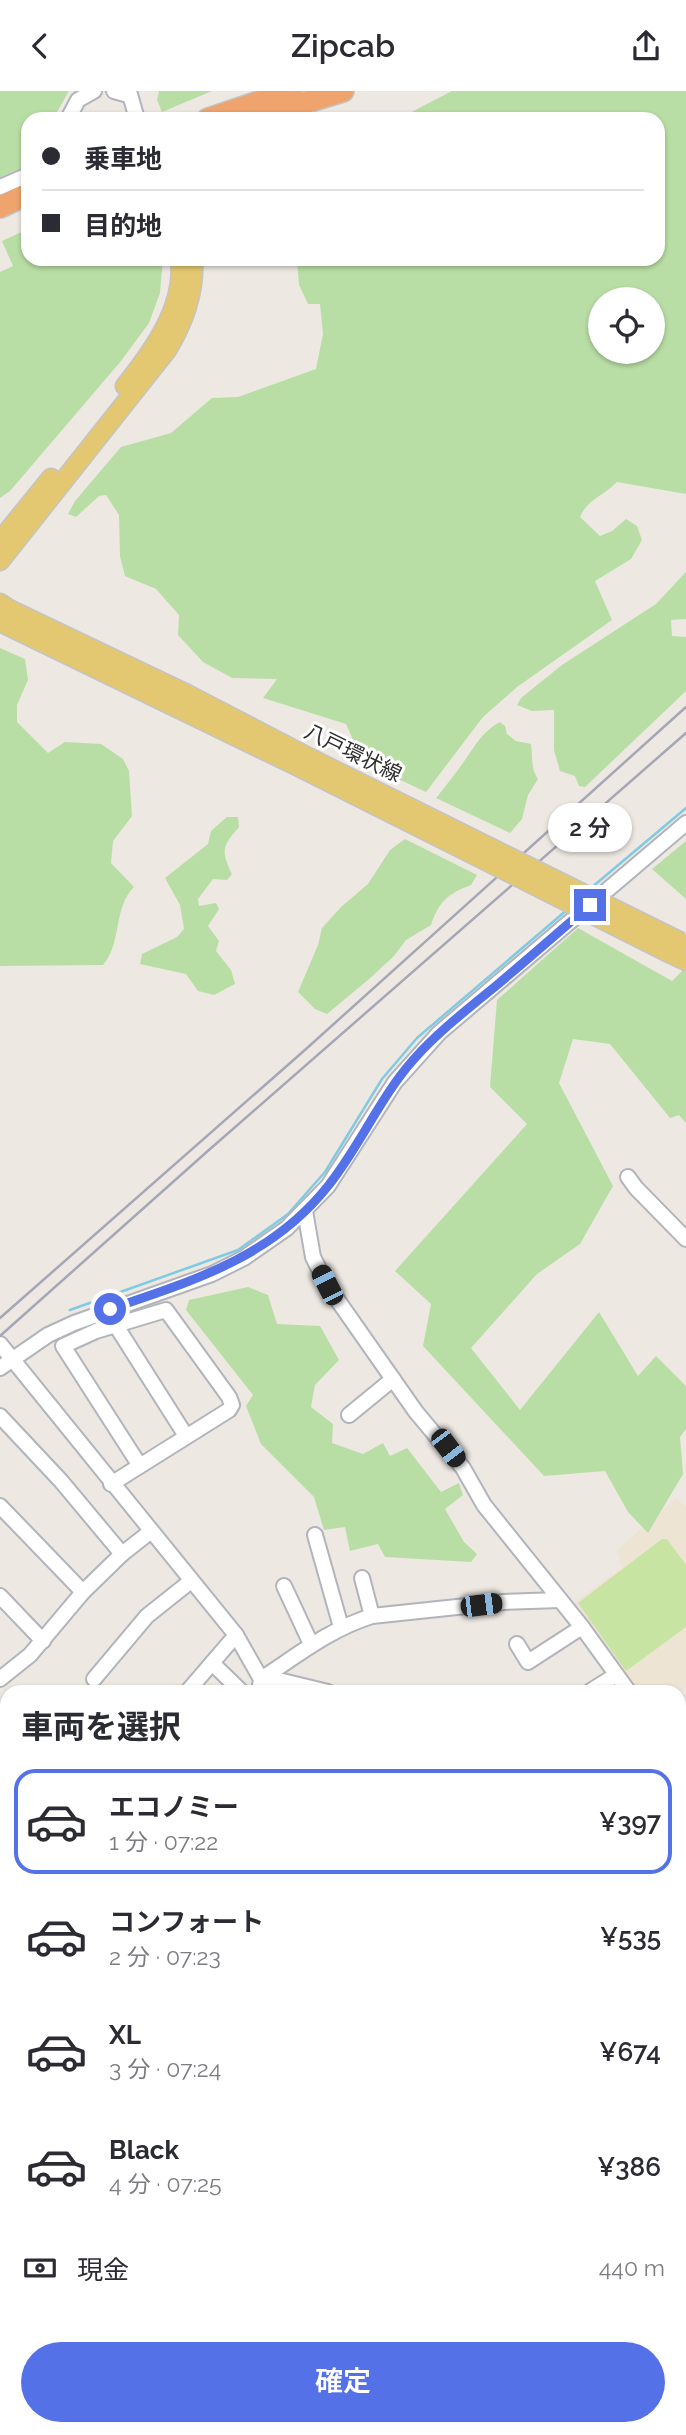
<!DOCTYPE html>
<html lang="ja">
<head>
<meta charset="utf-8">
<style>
  body { margin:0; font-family:Raleway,"Noto Sans JP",sans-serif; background:#f7f7f7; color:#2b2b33; height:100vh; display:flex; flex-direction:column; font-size:26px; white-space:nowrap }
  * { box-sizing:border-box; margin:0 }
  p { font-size:23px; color:#7c7c81 }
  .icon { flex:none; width:38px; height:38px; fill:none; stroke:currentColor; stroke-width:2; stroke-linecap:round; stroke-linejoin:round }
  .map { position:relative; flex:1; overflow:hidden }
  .side { position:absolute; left:0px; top:1594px; width:686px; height:751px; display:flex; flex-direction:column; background:#fff; border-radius:21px 21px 0 0; box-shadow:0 2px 5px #0004 }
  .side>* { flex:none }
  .hud { position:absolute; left:21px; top:21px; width:644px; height:154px; border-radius:21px; box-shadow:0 2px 5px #0004; display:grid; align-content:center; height:154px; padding:0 21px; background:#fff }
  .tools { position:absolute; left:588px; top:196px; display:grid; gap:14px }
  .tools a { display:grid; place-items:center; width:77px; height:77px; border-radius:50%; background:#fff; box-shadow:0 2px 5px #0004; font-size:35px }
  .end { position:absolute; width:32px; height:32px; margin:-16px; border:9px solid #5471e8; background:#fff; box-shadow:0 0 0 4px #fff }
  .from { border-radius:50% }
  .bubble { position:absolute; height:49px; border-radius:24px; background:#fff; box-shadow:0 2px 5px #0004; font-size:23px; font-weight:600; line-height:49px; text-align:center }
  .car { position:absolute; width:21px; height:42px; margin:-21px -10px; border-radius:9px; box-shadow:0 0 5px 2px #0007; background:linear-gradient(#222 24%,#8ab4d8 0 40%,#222 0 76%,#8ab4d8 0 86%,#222 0) }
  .hud b { display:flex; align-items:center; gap:24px; height:66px; font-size:26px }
  .hud b+b { border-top:2px solid #e1e1e2 }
  .hud i { width:18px; height:18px; background:#2b2b33 }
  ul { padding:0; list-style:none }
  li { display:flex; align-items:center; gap:21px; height:105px; margin:0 14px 10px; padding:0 7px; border:4px solid transparent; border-radius:21px }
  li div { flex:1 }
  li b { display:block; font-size:26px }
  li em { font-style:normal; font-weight:600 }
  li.active { border-color:#5471e8 }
  li>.icon { width:63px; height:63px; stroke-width:1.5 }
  h2 { padding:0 21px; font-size:32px; line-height:84px }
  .pay { display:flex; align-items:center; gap:18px; height:77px; padding:0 21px; font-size:26px }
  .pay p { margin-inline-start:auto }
  .primary-button { display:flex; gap:14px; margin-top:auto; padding:14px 21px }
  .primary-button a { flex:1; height:80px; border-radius:42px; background:#5471e8; color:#fff; font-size:28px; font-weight:600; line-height:80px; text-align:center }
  header { display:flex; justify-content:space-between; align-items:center; height:91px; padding:0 21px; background:#fff; font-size:32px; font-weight:600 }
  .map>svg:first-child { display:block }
  .education { fill:#ede4d4 }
  .green { fill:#b9dea5; fill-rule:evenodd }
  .pitch { fill:#c8e4a2 }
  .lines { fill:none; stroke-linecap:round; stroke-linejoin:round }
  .stream { stroke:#81cae3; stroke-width:2.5 }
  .minor-casing { stroke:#b2b4bc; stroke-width:18 }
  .major-casing { stroke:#c4c4c4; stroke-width:21 }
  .highway-casing { stroke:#c4c4c4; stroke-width:24 }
  .minor { stroke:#fff; stroke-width:14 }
  .major { stroke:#e3c871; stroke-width:18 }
  .highway { stroke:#eea46c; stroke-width:21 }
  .rail { stroke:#a5a7b6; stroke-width:2.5 }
  .major-bridge-casing { stroke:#c4c4c4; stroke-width:21; stroke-linecap:butt }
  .major-bridge { stroke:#e3c871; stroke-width:18 }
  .route { stroke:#5471e8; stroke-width:9 }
  .labels { text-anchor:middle; stroke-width:6; stroke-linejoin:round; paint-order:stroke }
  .street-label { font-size:21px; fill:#2e2e2e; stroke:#fff }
</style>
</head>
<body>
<header><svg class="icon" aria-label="back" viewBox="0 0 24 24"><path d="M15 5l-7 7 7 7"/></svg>Zipcab<svg class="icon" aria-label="share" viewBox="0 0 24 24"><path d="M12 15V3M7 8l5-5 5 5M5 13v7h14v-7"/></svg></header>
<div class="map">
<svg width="686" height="2344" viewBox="0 0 686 2344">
  <rect width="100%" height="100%" fill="#ede8e2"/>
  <path class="education" d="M 676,1407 L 686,1416 L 686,1596 L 678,1601 L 635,1601 L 571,1514 L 622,1476 L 616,1460 Z"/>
  <g class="green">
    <path d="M 0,0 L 69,0 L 53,28 L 28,28 L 28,74 L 0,86 Z"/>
    <path d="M 159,0 L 212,0 L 162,21 L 157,9 Z"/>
    <path d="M 452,0 L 686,0 L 686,403 L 617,391 C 603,405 588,408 580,426 L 600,445 L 612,440 L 626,428 L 637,435 L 642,449 L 631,468 L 595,490 L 612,529 L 517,596 L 483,626 L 426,701 L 349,665 L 354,651 L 346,633 L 263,607 L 277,588 L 232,587 L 203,571 L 178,544 L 179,524 L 156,498 L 125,485 L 120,465 L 119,424 L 106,404 L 99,405 L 76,426 L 68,423 L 75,410 L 121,356 L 171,342 L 212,307 L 238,306 L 316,278 L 323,243 L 320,213 L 308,213 L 299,194 L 297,168 L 658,168 L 658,28 L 398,28 ZM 600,208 L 653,208 L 653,261 L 600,261 Z"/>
    <path d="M 28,138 L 28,168 L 163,168 L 160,202 L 149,232 L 121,270 L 10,400 L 0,407 L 0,181 L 13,175 L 2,150 Z"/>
    <path d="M 686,481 L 686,528 L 671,529 L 672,545 L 686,546 L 686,600 L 585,696 L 579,695 L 575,685 L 560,680 L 554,659 L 554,619 L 532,620 L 517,614 L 521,607 L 562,574 L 656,513 Z"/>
    <path d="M 0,557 L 25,568 L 28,589 L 17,614 L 17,631 L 48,662 L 65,651 L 101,653 L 123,668 L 129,680 L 132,725 L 113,750 L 111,772 L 134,796 C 113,817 122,852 103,874 L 0,875 Z"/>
    <path d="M 500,631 L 505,635 L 507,643 L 516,650 L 531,653 C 533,665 530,677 538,688 L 528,704 L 522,728 L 510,742 L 436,707 C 444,697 452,687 460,676 C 473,659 480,642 500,631 Z"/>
    <path d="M 227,726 L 238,726 L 239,736 C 222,755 221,760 232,783 L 227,789 L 213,788 L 198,808 L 199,815 L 216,812 L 219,818 L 208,835 L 219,850 L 216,860 L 231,879 L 235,893 L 214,904 L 198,900 L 186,883 L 140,873 L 142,863 L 177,846 L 184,838 L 180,814 L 165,787 L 208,753 L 211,740 Z"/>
    <path d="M 405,748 L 477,784 L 471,794 C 447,803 439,811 431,834 L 406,849 L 394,865 L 368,889 L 327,923 L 315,918 L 298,901 L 318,854 L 322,837 L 341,816 L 368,793 L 390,759 Z"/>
    <path d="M 686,750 L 686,808 L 652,778 Z"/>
    <path d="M 578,837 L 672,890 L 686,876 L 686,1032 L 679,1024 L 670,1027 L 610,953 L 573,948 L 559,992 L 613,1095 L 580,1153 L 537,1183 L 471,1257 L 520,1319 L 599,1221 L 638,1285 L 656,1265 L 686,1295 L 686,1338 L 680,1346 L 683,1383 L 648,1442 L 628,1421 L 605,1380 L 544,1385 L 423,1255 L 431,1213 L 395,1180 L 527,1033 L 490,996 L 497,909 Z"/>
    <path d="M 248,1196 L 268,1204 L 277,1233 L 320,1235 L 339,1269 L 315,1294 L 311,1316 L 333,1333 L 332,1352 L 363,1363 L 383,1352 L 390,1365 L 407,1357 L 441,1401 L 459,1392 L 463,1404 L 445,1418 L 464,1451 L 477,1463 L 471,1471 L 385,1466 L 378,1453 L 350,1460 L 345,1436 L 324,1439 L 314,1406 L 261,1353 L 246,1315 L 253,1304 L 186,1219 L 189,1209 Z"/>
  </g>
  <g class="pitch">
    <path d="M 662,1448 L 667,1448 L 686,1474 L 686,1536 L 626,1580 L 578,1512 Z"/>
    <path d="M 7,2105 L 7,2338 L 57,2338 L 58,2344 L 0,2344 L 0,2106 Z"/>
  </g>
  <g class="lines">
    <g class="stream">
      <path d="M 591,797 L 686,717"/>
      <path d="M 70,1219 L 238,1159 L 288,1123 L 325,1081 L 382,988 L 417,947 L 568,818"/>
    </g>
    <g class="minor-casing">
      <g id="minor">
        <path d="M 114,0 L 128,4"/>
        <path d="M 129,0 L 137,28"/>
        <path d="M 68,28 L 78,9 L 94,0"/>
        <path d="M 0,96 L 28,84"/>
        <path d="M 628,1086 L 636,1097 L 686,1148"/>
        <path d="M 305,1120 L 313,1166 L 327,1194 L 416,1321 L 463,1377 L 484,1414 L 582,1536 L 629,1601"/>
        <path d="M 115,1233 L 186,1345"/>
        <path d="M 0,1253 L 236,1544 L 261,1588 L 270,1587 L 328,1601"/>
        <path d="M 0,1277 L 48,1244 L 74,1232 L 212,1183 L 244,1167 L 287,1137 L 328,1095 L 395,991 L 439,942 L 686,732"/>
        <path d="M 349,1324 L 393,1288"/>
        <path d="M 0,1325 L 61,1390 L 122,1463"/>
        <path d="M 111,1393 L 229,1319 L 232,1314 L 229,1306 L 166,1219 L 96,1240 L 63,1255 L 140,1375"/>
        <path d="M 0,1415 L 83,1501"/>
        <path d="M 315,1444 L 341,1536"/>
        <path d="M 362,1487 L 372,1525"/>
        <path d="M 284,1495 L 311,1553"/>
        <path d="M 0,1505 L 43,1550"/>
        <path d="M 517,1553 L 528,1571 L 582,1536"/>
        <path d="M 212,1572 L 242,1601"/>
        <path d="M 0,1588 L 30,1564 L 83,1501 L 122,1463 L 150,1441"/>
        <path d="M 94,1588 L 147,1525 L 191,1490"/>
        <path d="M 187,1601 L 236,1544"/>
        <path d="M 259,1601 L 261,1588 C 298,1564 330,1538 372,1525 L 504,1511 L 560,1509"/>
        <path d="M 589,1601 L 616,1584"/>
        <path d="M 679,1670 L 686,1679"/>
        <path d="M 0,1719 L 7,1732"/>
        <path d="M 679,1734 L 686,1727"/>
        <path d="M 0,1754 L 7,1748"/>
        <path d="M 0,1818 L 7,1810"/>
        <path d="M 679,1895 L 686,1900"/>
        <path d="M 679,2101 L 686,2098"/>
        <path d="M 679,2146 L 686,2166"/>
        <path d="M 679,2231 L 686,2221"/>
        <path d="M 679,2298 L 686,2303"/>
      </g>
    </g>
    <g class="major-casing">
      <g id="major">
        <path d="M 125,295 C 153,260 186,215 180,168"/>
        <path d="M 0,450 L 51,387"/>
        <path d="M 0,470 L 167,259 C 184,231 195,201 193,168"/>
        <path d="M 0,512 L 9,518 L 187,603 L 310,667"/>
        <path d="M 0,531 L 305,679"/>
        <path d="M 669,862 L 686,870"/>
        <path d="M 0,1836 L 7,1837"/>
        <path d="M 679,1885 L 686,1877"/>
      </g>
    </g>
    <g class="highway-casing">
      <g id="highway">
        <path d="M 208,28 L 291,0"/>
        <path d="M 252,28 L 343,0"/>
        <path d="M 0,116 L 28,103"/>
      </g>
    </g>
    <use href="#minor" class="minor"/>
    <use href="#major" class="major"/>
    <use href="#highway" class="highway"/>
    <g class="rail">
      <path d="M 0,1227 L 306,958 L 686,616"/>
      <path d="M 0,1245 L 210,1058 L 686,642"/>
    </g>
    <g class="major-bridge-casing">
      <g id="major-bridge">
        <path d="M 310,667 L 681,851"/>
        <path d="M 305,679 L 669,862"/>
      </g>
    </g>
    <use href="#major-bridge" class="major-bridge"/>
  </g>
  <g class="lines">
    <path class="route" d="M 110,1218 C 192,1190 271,1167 328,1095 C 360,1055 380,1006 414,968 C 439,940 469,917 497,894 C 529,867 559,841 590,814"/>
  </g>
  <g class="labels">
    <g class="street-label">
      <text transform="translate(353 662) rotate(26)" y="7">八戸環状線</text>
    </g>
  </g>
</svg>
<div class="tools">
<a><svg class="icon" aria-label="locate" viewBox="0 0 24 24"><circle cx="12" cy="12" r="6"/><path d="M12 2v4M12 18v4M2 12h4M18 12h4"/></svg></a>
</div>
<i class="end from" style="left:110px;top:1218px"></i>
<i class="end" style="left:590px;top:814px"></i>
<div class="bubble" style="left:548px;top:712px;width:84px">2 分</div>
<i class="car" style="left:327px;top:1194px;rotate:333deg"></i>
<i class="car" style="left:448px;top:1357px;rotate:143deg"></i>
<i class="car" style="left:481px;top:1514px;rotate:83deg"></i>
<div class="hud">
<b><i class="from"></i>乗車地</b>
<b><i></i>目的地</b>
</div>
<section class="side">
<h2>車両を選択</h2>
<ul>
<li class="active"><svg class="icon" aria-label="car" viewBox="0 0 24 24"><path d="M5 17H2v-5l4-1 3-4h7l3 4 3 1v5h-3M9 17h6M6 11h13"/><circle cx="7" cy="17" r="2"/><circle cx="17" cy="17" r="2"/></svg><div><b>エコノミー</b><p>1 分 · 07:22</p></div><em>¥397</em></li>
<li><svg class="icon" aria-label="car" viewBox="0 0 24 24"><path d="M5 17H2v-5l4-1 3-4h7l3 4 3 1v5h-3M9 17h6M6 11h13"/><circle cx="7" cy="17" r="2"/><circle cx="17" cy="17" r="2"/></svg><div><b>コンフォート</b><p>2 分 · 07:23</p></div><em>¥535</em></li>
<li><svg class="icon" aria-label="car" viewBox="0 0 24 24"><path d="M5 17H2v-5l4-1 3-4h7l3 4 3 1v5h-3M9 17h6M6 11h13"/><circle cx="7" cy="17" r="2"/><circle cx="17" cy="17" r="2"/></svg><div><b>XL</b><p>3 分 · 07:24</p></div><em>¥674</em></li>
<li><svg class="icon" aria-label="car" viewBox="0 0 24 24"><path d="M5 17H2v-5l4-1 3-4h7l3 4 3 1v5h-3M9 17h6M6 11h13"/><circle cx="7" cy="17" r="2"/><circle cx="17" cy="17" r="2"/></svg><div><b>Black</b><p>4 分 · 07:25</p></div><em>¥386</em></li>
</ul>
<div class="pay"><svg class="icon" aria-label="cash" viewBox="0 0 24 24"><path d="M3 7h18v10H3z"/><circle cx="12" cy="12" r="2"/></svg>現金<p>440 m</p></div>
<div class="primary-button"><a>確定</a></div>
</section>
</div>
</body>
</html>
